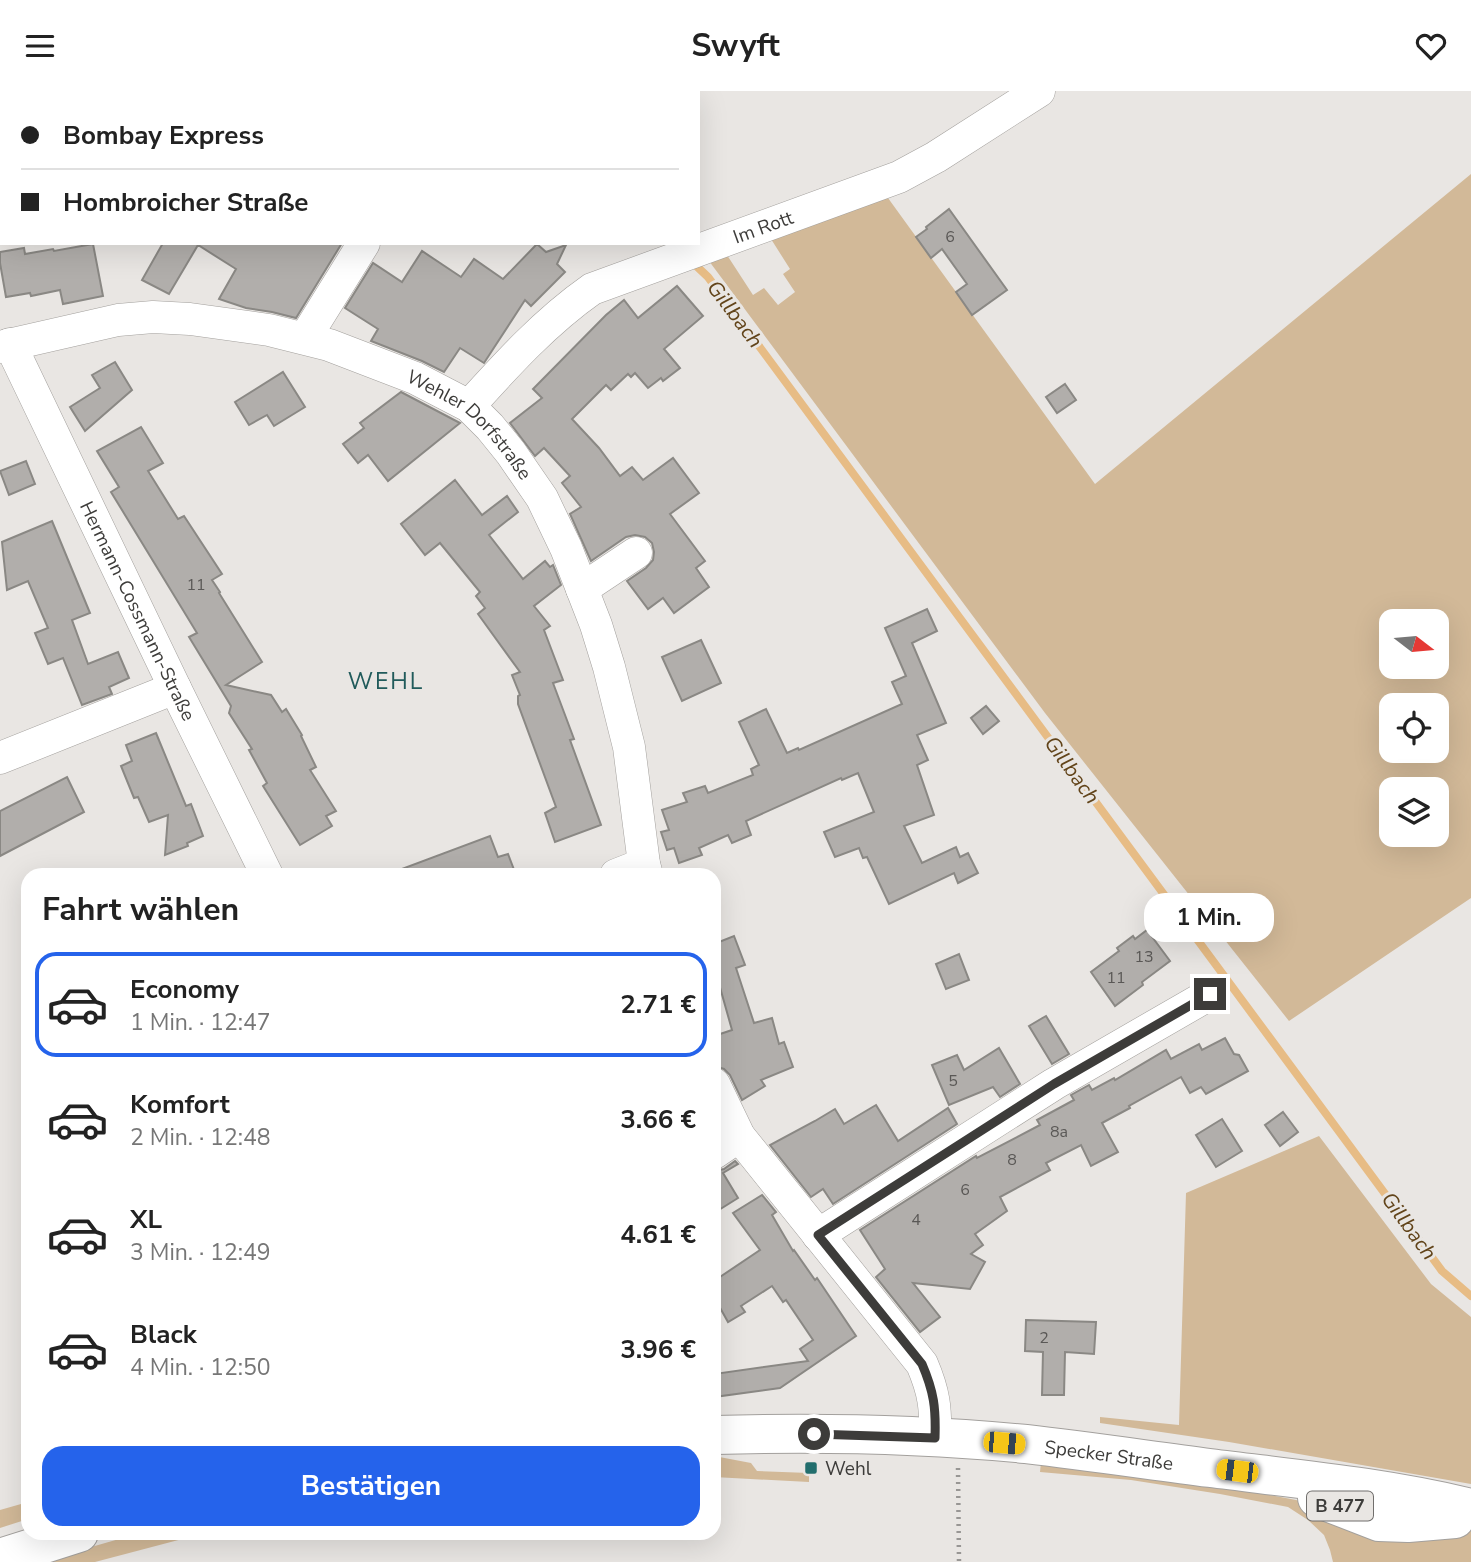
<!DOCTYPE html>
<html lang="de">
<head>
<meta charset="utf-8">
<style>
  body { margin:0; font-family:"Nunito Sans",sans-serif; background:#f6f6f6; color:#222; height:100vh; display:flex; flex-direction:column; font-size:26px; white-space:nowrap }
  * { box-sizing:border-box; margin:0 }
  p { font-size:23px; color:#767676 }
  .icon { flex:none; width:38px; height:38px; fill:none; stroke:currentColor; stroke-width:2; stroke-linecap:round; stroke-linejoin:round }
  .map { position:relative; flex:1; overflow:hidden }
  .panel { position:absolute; left:21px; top:777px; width:700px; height:672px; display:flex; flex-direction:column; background:#fff; border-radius:21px; box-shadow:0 7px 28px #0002 }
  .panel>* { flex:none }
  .hud { position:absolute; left:0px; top:0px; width:700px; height:154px; box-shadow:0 7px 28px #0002; display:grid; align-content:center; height:154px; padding:0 21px; background:#fff }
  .needle { width:46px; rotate:106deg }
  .buttons { position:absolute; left:1379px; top:518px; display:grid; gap:14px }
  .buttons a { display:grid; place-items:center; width:70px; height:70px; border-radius:14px; background:#fff; box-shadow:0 7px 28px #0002; font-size:35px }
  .end { position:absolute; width:32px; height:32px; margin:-16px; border:9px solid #3d3c3a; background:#fff; box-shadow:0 0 0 4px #fff }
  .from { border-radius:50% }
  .bubble { position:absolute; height:49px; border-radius:21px; background:#fff; box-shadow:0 7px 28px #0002; font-size:23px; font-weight:700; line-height:49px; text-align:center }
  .car { position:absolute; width:21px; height:42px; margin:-21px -10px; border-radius:9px; box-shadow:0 0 5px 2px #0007; background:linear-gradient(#f5c518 24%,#345 0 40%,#f5c518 0 76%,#345 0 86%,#f5c518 0) }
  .hud b { display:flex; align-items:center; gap:24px; height:66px; font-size:26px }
  .hud b+b { border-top:2px solid #e0e0e0 }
  .hud i { width:18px; height:18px; background:#222 }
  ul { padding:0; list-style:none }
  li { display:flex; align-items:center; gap:21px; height:105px; margin:0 14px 10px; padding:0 7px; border:4px solid transparent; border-radius:21px }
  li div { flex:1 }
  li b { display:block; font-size:26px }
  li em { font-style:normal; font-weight:700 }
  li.active { border-color:#2563eb }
  li>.icon { width:63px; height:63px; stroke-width:1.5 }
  h2 { padding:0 21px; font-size:32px; line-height:84px }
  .cta { display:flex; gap:14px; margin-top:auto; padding:14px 21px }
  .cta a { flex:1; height:80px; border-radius:21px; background:#2563eb; color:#fff; font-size:28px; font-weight:700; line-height:80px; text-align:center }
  header { display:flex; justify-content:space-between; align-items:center; height:91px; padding:0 21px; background:#fff; font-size:32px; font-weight:700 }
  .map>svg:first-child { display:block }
  .green { fill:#d2b998; fill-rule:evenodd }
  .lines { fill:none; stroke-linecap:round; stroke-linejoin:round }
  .stream { stroke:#e7bc85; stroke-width:8 }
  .building { fill:#b1aeab; stroke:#8a8884; stroke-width:2 }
  .minor-casing { stroke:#a3a09d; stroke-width:33 }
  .major-casing { stroke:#a3a09d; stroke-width:40 }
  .path { stroke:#989694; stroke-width:4.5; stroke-dasharray:2 5; stroke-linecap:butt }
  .minor { stroke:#fff; stroke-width:32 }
  .major { stroke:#fff; stroke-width:38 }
  .route { stroke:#3d3c3a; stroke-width:9 }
  .poi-dot { fill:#226e6d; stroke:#e9e6e3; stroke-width:2.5 }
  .labels { text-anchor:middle; stroke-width:6; stroke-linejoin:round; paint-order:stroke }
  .number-label { font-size:16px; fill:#5a5856 }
  .shield { fill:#e9e6e3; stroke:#716f6d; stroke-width:2 }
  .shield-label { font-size:18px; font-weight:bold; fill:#3d3c3a }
  .street-label { font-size:19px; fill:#3d3c3a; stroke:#e9e6e3 }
  .poi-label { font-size:19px; fill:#3d3c3a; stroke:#e9e6e3; text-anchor:start }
  .water-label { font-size:21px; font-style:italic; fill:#62441a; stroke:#e9e6e3 }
  .quarter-label { font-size:23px; letter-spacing:2px; fill:#215b5b; stroke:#e9e6e3 }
</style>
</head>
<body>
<header><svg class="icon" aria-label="menu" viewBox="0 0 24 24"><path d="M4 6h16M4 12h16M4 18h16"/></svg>Swyft<svg class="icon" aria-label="heart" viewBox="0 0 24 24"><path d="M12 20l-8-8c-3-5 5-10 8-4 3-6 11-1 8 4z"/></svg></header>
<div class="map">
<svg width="1471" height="1471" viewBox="0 0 1471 1471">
  <rect width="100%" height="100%" fill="#e9e6e3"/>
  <g class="green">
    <path d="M 1471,83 L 1471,807 L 1289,930 L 1045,622 L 709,170 L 727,164 L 753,204 L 764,197 L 778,214 L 795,201 L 783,183 L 790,178 L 771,148 L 888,107 L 1095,393 ZM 1391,530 L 1437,530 L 1437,576 L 1391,576 ZM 1391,614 L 1437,614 L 1437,660 L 1391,660 ZM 1391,698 L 1437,698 L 1437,744 L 1391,744 Z"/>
    <path d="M 1319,1045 L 1431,1193 L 1471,1226 L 1471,1393 L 1229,1351 L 1100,1332 L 1100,1326 L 1179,1334 L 1186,1102 Z"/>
    <path d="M 714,1365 L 751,1372 L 757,1380 L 809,1382 L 809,1391 L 714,1386 Z"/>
    <path d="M 1041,1371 L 1244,1399 L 1296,1409 L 1319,1416 L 1471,1438 L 1471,1471 L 1333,1471 L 1330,1459 L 1324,1444 L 1308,1429 L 1288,1416 L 1220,1403 L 1131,1389 L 1040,1381 Z"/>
    <path d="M 28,1411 L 28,1428 L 0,1437 L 0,1419 Z"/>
    <path d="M 140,1442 L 205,1442 L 95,1471 L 39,1471 Z"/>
  </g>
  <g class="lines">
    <g class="stream">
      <path d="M 447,0 L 450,2"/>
      <path d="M 690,169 L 708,186 L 1442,1180 L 1471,1205"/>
    </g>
  </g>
  <g class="building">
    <path d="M 949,118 L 1007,199 L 972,224 L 956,201 L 967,193 L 942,158 L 931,167 L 916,146 L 927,138 L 926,136 Z"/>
    <path d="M 163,152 L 342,152 L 296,227 L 272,221 L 246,217 L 219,208 L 236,178 L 198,154 L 169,203 L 142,189 Z"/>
    <path d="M 93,153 L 103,205 L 63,213 L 60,199 L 31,205 L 30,202 L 6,206 L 0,172 L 0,161 L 24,157 L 25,163 L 53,158 L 54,160 Z"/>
    <path d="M 537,153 L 546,161 L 566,154 L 557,173 L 565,181 L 531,215 L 525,209 L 484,272 L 460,257 L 444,281 L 422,270 L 371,250 L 378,238 L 345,217 L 373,172 L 402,191 L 422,160 L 461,186 L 474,168 L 503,188 Z"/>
    <path d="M 677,195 L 703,225 L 664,258 L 680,277 L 663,290 L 661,287 L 648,297 L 635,282 L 631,286 L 628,283 L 611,299 L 606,294 L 572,328 L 599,357 L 620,385 L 632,376 L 643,389 L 673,367 L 699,402 L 670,423 L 705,470 L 696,477 L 709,496 L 674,522 L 663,507 L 648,518 L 627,490 L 646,477 L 653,469 L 654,461 L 652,452 L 645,446 L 635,444 L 626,446 L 591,470 L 570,423 L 581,416 L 562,392 L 570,385 L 544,357 L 535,365 L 510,332 L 542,307 L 533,298 L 606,224 L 624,209 L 638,227 Z"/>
    <path d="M 115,271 L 132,299 L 85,340 L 70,316 L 100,297 L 92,284 Z"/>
    <path d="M 283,281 L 305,316 L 274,335 L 267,324 L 249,334 L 235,311 Z"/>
    <path d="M 1065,293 L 1076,309 L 1057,322 L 1046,306 Z"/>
    <path d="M 401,301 L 460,332 L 388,390 L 368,364 L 358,372 L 343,353 L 364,337 L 360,332 Z"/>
    <path d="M 141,336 L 163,372 L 148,380 L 178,428 L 184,425 L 222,483 L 212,489 L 220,501 L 219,502 L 262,571 L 226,594 L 271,604 L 282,621 L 286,618 L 302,644 L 301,645 L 316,676 L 310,679 L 336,720 L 326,725 L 332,735 L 300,754 L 263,695 L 267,692 L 249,659 L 252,658 L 229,622 L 231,615 L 189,546 L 197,542 L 111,401 L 119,396 L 97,360 Z"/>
    <path d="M 26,370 L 35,393 L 9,404 L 0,380 Z"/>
    <path d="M 455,389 L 482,424 L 507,405 L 518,421 L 489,444 L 523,488 L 545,470 L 550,476 L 553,474 L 561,494 L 534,515 L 550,535 L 544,539 L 563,589 L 553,592 L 574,648 L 570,649 L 601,734 L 555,751 L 545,722 L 556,716 L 518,613 L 518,605 L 520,604 L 512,584 L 520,581 L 478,523 L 485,517 L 476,505 L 480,501 L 440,452 L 425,464 L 401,433 Z"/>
    <path d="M 52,430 L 90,522 L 72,529 L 88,573 L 118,561 L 129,587 L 109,596 L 112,603 L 82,614 L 63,567 L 48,573 L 35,542 L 48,537 L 28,490 L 7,499 L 2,451 Z"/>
    <path d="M 927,518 L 937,540 L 912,552 L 946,632 L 917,644 L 928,669 L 917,674 L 934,724 L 904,735 L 922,772 L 956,756 L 960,766 L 968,762 L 978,782 L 958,792 L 954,782 L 889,813 L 867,766 L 863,767 L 859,757 L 835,766 L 824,741 L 874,721 L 858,682 L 842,689 L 841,687 L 746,730 L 751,744 L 732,752 L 728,744 L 699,757 L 702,764 L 679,772 L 674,757 L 667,759 L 661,741 L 669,739 L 662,719 L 687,711 L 683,702 L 705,695 L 708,702 L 753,684 L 751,678 L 759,674 L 739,631 L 766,618 L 787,662 L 798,657 L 799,659 L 902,613 L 892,591 L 906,585 L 885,537 Z"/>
    <path d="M 701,549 L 721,592 L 682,610 L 662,566 Z"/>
    <path d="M 986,615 L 999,630 L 983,643 L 971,627 Z"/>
    <path d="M 156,642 L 186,715 L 191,713 L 203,745 L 187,752 L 188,755 L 165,764 L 168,724 L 149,731 L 138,706 L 134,707 L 121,675 L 132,670 L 126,654 Z"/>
    <path d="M 67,686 L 84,721 L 0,765 L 0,720 Z"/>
    <path d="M 490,745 L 498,766 L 508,763 L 516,784 L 392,784 L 391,782 Z"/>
    <path d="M 1147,839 L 1170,870 L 1142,891 L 1143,894 L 1115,915 L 1091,881 L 1119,860 L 1117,857 L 1133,845 L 1135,848 Z"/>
    <path d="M 734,845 L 745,874 L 736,877 L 754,932 L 772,927 L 779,953 L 784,951 L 793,976 L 761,989 L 765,995 L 742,1009 L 730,984 L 724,978 L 714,975 L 714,945 L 732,939 L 714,875 L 714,853 Z"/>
    <path d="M 959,863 L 969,889 L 946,898 L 936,873 Z"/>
    <path d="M 1046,925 L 1069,963 L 1052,973 L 1029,935 Z"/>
    <path d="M 1225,947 L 1234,963 L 1239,964 L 1248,980 L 1206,1003 L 1201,996 L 1190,1002 L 1181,986 L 1129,1015 L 1130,1017 L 1102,1032 L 1118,1061 L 1091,1075 L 1081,1054 L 1046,1072 L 1050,1079 L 1000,1106 L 1007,1120 L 975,1143 L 983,1154 L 971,1163 L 985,1171 L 970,1198 L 913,1192 L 940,1226 L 920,1241 L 876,1186 L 885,1178 L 860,1139 L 976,1065 L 977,1067 L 1040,1034 L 1037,1029 L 1074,1009 L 1071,1004 L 1089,994 L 1092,999 L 1114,987 L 1115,989 L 1166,959 L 1171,968 L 1199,953 L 1202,959 Z"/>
    <path d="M 999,957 L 1020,993 L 1000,1006 L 993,996 L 949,1014 L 932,974 L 957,964 L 964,979 Z"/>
    <path d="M 876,1014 L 898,1050 L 948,1017 L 957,1033 L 833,1113 L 823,1098 L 811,1106 L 770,1054 L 815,1030 L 835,1018 L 844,1033 Z"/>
    <path d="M 1283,1021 L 1298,1041 L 1280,1055 L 1265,1034 Z"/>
    <path d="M 1222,1028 L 1242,1060 L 1216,1076 L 1196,1044 Z"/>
    <path d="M 735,1070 L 738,1073 L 723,1082 L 738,1107 L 714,1122 L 714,1080 L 724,1078 Z"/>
    <path d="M 762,1104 L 776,1121 L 772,1124 L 793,1160 L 794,1159 L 815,1189 L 817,1187 L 856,1245 L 780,1297 L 714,1306 L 714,1283 L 808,1270 L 800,1258 L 813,1249 L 786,1209 L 783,1211 L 772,1195 L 741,1215 L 745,1221 L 728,1231 L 714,1206 L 714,1190 L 760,1159 L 733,1122 Z"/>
    <path d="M 1026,1229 L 1096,1231 L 1094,1263 L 1065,1261 L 1064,1304 L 1042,1304 L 1043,1261 L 1025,1260 Z"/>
  </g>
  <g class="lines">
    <g class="minor-casing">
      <g id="minor">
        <path d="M 305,247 L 364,152"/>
        <path id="s1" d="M 10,253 L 175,597 L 267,784"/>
        <path id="s2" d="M 0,256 L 118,229 L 153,226 L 190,228 L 269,239 L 329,254 L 415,287 L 469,315 L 490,336 L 511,362 L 542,407 L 566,457 L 582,498 L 596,534 L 609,576 L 629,656 L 644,773 L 647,784"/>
        <path id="s3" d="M 469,315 C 507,273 545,231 592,198 L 899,86 L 936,66 L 1039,0"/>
        <path d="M 582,498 L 636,462"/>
        <path d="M 0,667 L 175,597"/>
        <path d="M 616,784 L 644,773"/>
        <path d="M 714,993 L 739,1045 L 922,1273 C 934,1301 936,1317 935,1347"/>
        <path d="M 714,1062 L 739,1045"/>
        <path d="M 818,1144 L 1054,993 L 1210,903"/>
      </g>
    </g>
    <g class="major-casing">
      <g id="major">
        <path id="s4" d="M 714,1344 C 818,1341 923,1343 1026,1353 C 1087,1360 1148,1369 1210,1377 C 1297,1388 1385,1396 1471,1417"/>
        <path d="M 1317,1407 L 1379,1431 L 1408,1432 L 1455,1428"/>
        <path d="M 0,1467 L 79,1442"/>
      </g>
    </g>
    <g class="path">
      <path d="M 479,0 L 481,2"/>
      <path d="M 958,1377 L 959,1471"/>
    </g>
    <use href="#minor" class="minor"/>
    <use href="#major" class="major"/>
  </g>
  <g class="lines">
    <path class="route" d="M 814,1343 L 935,1347 C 936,1317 934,1301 922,1273 L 818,1144 L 1054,993 L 1210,903"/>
  </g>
  <rect class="poi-dot" x="804" y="1370" width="14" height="14" rx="3.5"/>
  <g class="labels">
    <g class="number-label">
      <text x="950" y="151">6</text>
      <text x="196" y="499">11</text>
      <text x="1144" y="871">13</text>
      <text x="1116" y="892">11</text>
      <text x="953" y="995">5</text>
      <text x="1059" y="1046">8a</text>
      <text x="1012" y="1074">8</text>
      <text x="965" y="1104">6</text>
      <text x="916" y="1134">4</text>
      <text x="1044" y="1252">2</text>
    </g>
    <rect class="shield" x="1307" y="1400.5" width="66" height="29" rx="5"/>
    <g class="shield-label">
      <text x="1340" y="1421">B 477</text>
    </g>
    <g class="street-label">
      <text dy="7" stroke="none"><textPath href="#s3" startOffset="352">Im Rott</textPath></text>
      <text dy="7" stroke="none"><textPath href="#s2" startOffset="500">Wehler Dorfstraße</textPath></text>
      <text dy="7" stroke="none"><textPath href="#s1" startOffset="296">Hermann-Cossmann-Straße</textPath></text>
      <text dy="7" stroke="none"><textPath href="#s4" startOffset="396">Specker Straße</textPath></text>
    </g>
    <g class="poi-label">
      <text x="825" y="1384">Wehl</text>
    </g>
    <g class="water-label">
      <text transform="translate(735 223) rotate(53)" y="7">Gillbach</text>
      <text transform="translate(1072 679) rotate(54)" y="7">Gillbach</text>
      <text transform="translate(1409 1135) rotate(54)" y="7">Gillbach</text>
    </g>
    <g class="quarter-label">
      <text x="386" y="598">WEHL</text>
    </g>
  </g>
</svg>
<div class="buttons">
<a><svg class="needle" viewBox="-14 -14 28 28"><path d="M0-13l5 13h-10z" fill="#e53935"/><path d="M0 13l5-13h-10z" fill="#767676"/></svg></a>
<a><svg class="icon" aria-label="locate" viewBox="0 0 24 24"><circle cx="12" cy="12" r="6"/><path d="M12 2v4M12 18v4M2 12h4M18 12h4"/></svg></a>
<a><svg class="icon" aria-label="layers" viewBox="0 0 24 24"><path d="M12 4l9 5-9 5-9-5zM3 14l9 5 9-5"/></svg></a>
</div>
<i class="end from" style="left:814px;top:1343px"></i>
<i class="end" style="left:1210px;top:903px"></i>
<div class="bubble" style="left:1144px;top:802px;width:130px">1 Min.</div>
<i class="car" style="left:1004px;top:1352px;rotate:95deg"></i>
<i class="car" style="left:1237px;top:1380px;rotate:277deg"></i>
<div class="hud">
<b><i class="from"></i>Bombay Express</b>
<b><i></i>Hombroicher Straße</b>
</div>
<section class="panel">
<h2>Fahrt wählen</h2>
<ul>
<li class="active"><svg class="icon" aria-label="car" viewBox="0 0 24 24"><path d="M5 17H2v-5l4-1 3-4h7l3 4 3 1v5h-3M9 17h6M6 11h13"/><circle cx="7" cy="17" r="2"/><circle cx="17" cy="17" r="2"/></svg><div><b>Economy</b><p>1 Min. · 12:47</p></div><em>2.71 €</em></li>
<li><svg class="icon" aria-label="car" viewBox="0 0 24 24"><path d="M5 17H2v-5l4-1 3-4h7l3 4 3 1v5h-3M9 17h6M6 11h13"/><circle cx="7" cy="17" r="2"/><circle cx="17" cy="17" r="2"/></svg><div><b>Komfort</b><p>2 Min. · 12:48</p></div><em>3.66 €</em></li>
<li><svg class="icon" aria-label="car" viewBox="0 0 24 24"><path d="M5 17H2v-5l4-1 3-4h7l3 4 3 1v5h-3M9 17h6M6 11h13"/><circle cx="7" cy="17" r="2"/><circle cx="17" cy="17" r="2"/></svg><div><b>XL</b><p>3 Min. · 12:49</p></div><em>4.61 €</em></li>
<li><svg class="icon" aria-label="car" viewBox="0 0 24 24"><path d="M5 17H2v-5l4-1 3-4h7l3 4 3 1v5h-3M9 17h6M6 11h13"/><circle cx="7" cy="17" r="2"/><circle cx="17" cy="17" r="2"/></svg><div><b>Black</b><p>4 Min. · 12:50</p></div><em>3.96 €</em></li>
</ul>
<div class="cta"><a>Bestätigen</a></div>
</section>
</div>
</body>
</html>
